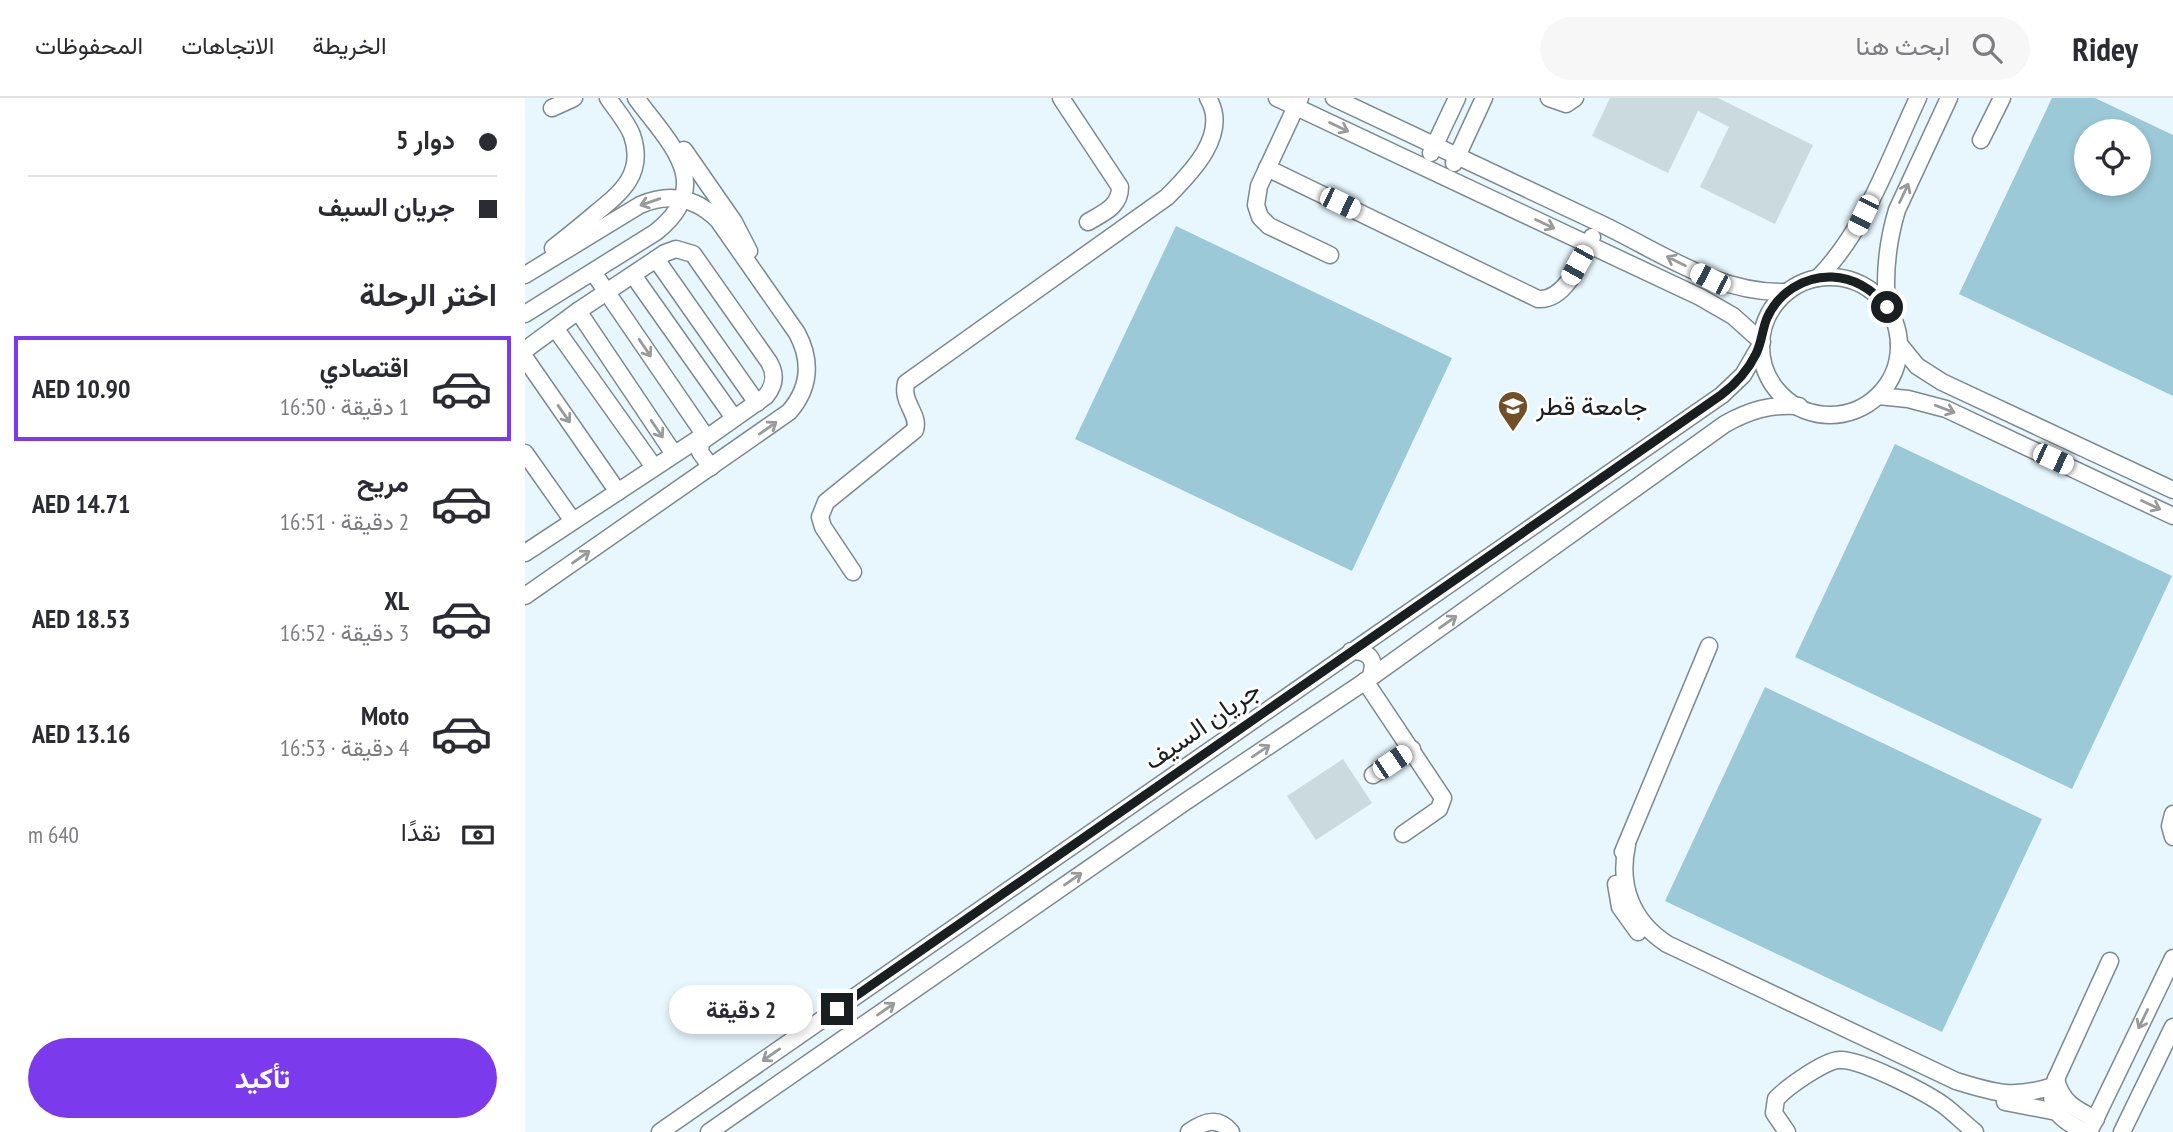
<!DOCTYPE html>
<html lang="ar">
<head>
<meta charset="utf-8">
<style>
  body { margin:0; font-family:"PT Sans Narrow",Vazirmatn,sans-serif; background:#f7f7f7; color:#2b2b33; direction:rtl; height:100vh; display:flex; flex-direction:column; font-size:26px; white-space:nowrap }
  * { box-sizing:border-box; margin:0 }
  p { font-size:23px; color:#7c7c81 }
  .icon { flex:none; width:38px; height:38px; fill:none; stroke:currentColor; stroke-width:2; stroke-linecap:round; stroke-linejoin:round }
  .map { position:relative; flex:1; overflow:hidden; direction:ltr }
  .details { display:flex; flex-direction:column; background:#fff; width:525px }
  .details>* { flex:none }
  .guide { display:grid; align-content:center; height:154px; padding:0 28px; background:#fff }
  .buttons { position:absolute; left:1549px; top:21px; display:grid; gap:14px }
  .buttons a { display:grid; place-items:center; width:77px; height:77px; border-radius:50%; background:#fff; box-shadow:0 4px 10px #0003; font-size:35px }
  .end { position:absolute; width:32px; height:32px; margin:-16px; border:9px solid #191e20; background:#fff; box-shadow:0 0 0 4px #fff }
  .from { border-radius:50% }
  .bubble { position:absolute; height:49px; border-radius:24px; background:#fff; box-shadow:0 4px 10px #0003; font-size:23px; font-weight:700; line-height:49px; text-align:center; direction:rtl }
  .car { position:absolute; width:21px; height:42px; margin:-21px -10px; border-radius:9px; box-shadow:0 0 5px 2px #0007; background:linear-gradient(#fff 24%,#345 0 40%,#fff 0 76%,#345 0 86%,#fff 0) }
  .guide b { display:flex; align-items:center; gap:24px; height:66px; font-size:26px }
  .guide b+b { border-top:2px solid #e1e1e2 }
  .guide i { width:18px; height:18px; background:#2b2b33 }
  ul { padding:0; list-style:none }
  li { display:flex; align-items:center; gap:21px; height:105px; margin:0 14px 10px; padding:0 14px; border:4px solid transparent; border-radius:0px }
  li div { flex:1 }
  li b { display:block; font-size:26px }
  li em { font-style:normal; font-weight:700 }
  li.selected { border-color:#7c3aed }
  li>.icon { width:63px; height:63px; stroke-width:1.5 }
  h2 { padding:0 28px; font-size:32px; line-height:84px }
  .pay { display:flex; align-items:center; gap:18px; height:77px; padding:0 28px; font-size:26px }
  .pay p { margin-inline-start:auto }
  .action { display:flex; gap:14px; margin-top:auto; padding:14px 28px }
  .action a { flex:1; height:80px; border-radius:42px; background:#7c3aed; color:#fff; font-size:28px; font-weight:700; line-height:80px; text-align:center }
  header { display:flex; align-items:center; gap:42px; box-sizing:border-box; height:98px; padding:0 35px; background:#fff; border-bottom:2px solid #e1e1e2 }
  header strong { font-size:33px }
  nav { display:flex; gap:38px; margin-inline-start:auto; font-size:24px }
  .search { width:490px; height:63px; background:#f7f7f7; display:flex; align-items:center; gap:18px; box-sizing:border-box; padding:0 24px; border-radius:38px; color:#7c7c81; font-size:26px }
  main { display:flex; flex:1; min-height:0 }
  .map>svg:first-child { display:block }
  .green { fill:#9bc9d8; fill-rule:evenodd }
  .building { fill:#cadadf }
  .lines { fill:none; stroke-linecap:round; stroke-linejoin:round }
  .minor-casing { stroke:#7c8a8f; stroke-width:19 }
  .minor { stroke:#fff; stroke-width:16 }
  .oneway { stroke:#989a9b }
  .route { stroke:#191e20; stroke-width:9 }
  .labels { text-anchor:middle; stroke-width:6; stroke-linejoin:round; paint-order:stroke }
  .poi-label { font-size:26px; fill:#191e20; stroke:#fff; text-anchor:start }
  .street-label { font-size:26px; fill:#191e20; stroke:#fff }
</style>
</head>
<body>
<header>
<strong>Ridey</strong>
<div class="search"><svg class="icon" aria-label="search" viewBox="0 0 24 24"><circle cx="10" cy="10" r="6"/><path d="M15 15l6 6"/></svg>ابحث هنا</div>
<nav><a>الخريطة</a><a>الاتجاهات</a><a>المحفوظات</a></nav>
</header>
<main>
<div class="map">
<svg width="1648" height="1034" viewBox="0 0 1648 1034">
  <rect width="100%" height="100%" fill="#e7f7fd"/>
  <g class="green">
    <path d="M 1527,0 L 1570,0 L 1648,37 L 1648,298 L 1434,196 ZM 1561,33 L 1614,33 L 1614,86 L 1561,86 Z"/>
    <path d="M 651,128 L 927,260 L 827,473 L 550,341 Z"/>
    <path d="M 1370,346 L 1647,478 L 1547,691 L 1270,559 Z"/>
    <path d="M 1240,589 L 1517,721 L 1417,934 L 1140,803 Z"/>
  </g>
  <g class="building">
    <path d="M 1085,0 L 1193,0 L 1288,47 L 1250,126 L 1175,89 L 1204,29 L 1173,13 L 1143,75 L 1067,38 Z"/>
    <path d="M 818,661 L 847,705 L 791,742 L 762,698 Z"/>
  </g>
  <g class="lines">
    <g class="minor-casing">
      <g id="minor">
        <path d="M 536,0 L 595,89 C 595,109 578,115 563,124"/>
        <path d="M 752,0 L 1175,199 L 1208,218 L 1237,244"/>
        <path d="M 775,0 L 734,88 L 731,107 L 735,119 L 744,128 L 805,157"/>
        <path d="M 809,0 C 896,41 983,82 1070,123 C 1133,152 1190,196 1262,194"/>
        <path d="M 1024,0 L 1041,6 L 1050,0"/>
        <path d="M 27,10 L 49,0"/>
        <path d="M 1456,42 L 1477,0"/>
        <path d="M 159,52 L 209,124 L 224,153"/>
        <path d="M 906,55 L 932,0"/>
        <path d="M 929,65 L 959,0"/>
        <path d="M 742,70 L 1013,201 C 1041,203 1057,161 1067,139"/>
        <path d="M 28,150 C 42,139 57,127 71,115 C 97,94 120,75 107,37 C 102,24 91,12 83,0"/>
        <path d="M 131,161 L 232,305"/>
        <path d="M 68,174 L 181,339"/>
        <path d="M 0,177 L 115,107 C 145,94 171,100 193,122 L 272,235 C 287,263 285,290 264,314 L 0,498"/>
        <path d="M 108,177 L 209,320"/>
        <circle cx="1305" cy="248" r="69"/>
        <path d="M 1293,180 C 1341,131 1364,61 1393,0"/>
        <path d="M 1362,209 C 1359,175 1362,145 1372,112 L 1424,0"/>
        <path d="M 53,213 L 149,356"/>
        <path d="M 0,216 L 131,134 C 191,86 145,46 111,0"/>
        <path d="M 30,230 L 129,369"/>
        <path d="M 1374,246 L 1392,268 L 1417,284 L 1648,392"/>
        <path d="M 0,252 L 53,213 L 140,155 L 151,151 L 168,156 L 244,264 C 251,276 250,287 241,298 L 176,344 L 175,354 L 186,369"/>
        <path d="M 0,260 L 93,394"/>
        <path d="M 1353,298 L 1383,301 L 1421,311 L 1648,418"/>
        <path d="M 0,355 L 48,423"/>
        <path d="M 0,455 L 179,337"/>
        <path d="M 328,474 L 298,429 L 295,419 L 301,404 L 390,332 C 395,316 376,305 381,285 L 642,99 C 666,75 705,36 683,0"/>
        <path d="M 826,553 C 845,553 852,562 845,580"/>
        <path d="M 840,583 L 918,700 L 914,711 L 878,736"/>
        <path d="M 848,677 L 887,651"/>
        <path d="M 1648,716 L 1645,728 L 1648,739"/>
        <path d="M 1102,747 C 1093,788 1107,823 1142,846 L 1431,983 C 1470,995 1488,1001 1528,988"/>
        <path d="M 1098,754 L 1184,548"/>
        <path d="M 1091,786 L 1095,809 L 1113,834"/>
        <path d="M 1531,981 C 1536,1004 1551,1012 1571,1021"/>
        <path d="M 1480,1004 L 1532,1014"/>
        <path d="M 135,1034 L 1197,297 L 1218,277 L 1235,248"/>
        <path d="M 184,1034 L 660,704 L 845,580 L 1200,326 C 1225,312 1246,306 1274,308"/>
        <path d="M 664,1034 C 679,1023 693,1018 706,1034"/>
        <path d="M 1262,1034 L 1249,1015 L 1251,1001 C 1262,989 1299,963 1314,962 C 1335,960 1404,996 1421,1009 C 1431,1017 1440,1026 1450,1034"/>
        <path d="M 1561,1034 C 1537,1023 1519,1011 1531,981 L 1585,863"/>
        <path d="M 1564,1034 L 1648,860"/>
        <path d="M 1597,1034 L 1648,929"/>
      </g>
    </g>
    <use href="#minor" class="minor"/>
  </g>
  <defs><path id="oneway-shaft" d="M-6 0H5M1.5-3L5.5 0L1.5 3" fill="none" stroke-width="1.6" stroke-linecap="round" stroke-linejoin="round" transform="scale(1.75)"/></defs>
  <g class="oneway">
    <use href="#oneway-shaft" transform="translate(814 29) rotate(25)"/>
    <use href="#oneway-shaft" transform="translate(1379 95) rotate(-65)"/>
    <use href="#oneway-shaft" transform="translate(125 104) rotate(161)"/>
    <use href="#oneway-shaft" transform="translate(1020 126) rotate(25)"/>
    <use href="#oneway-shaft" transform="translate(1151 163) rotate(-153)"/>
    <use href="#oneway-shaft" transform="translate(120 250) rotate(56)"/>
    <use href="#oneway-shaft" transform="translate(1420 311) rotate(21)"/>
    <use href="#oneway-shaft" transform="translate(39 316) rotate(55)"/>
    <use href="#oneway-shaft" transform="translate(243 330) rotate(-35)"/>
    <use href="#oneway-shaft" transform="translate(132 331) rotate(56)"/>
    <use href="#oneway-shaft" transform="translate(1626 407) rotate(25)"/>
    <use href="#oneway-shaft" transform="translate(56 459) rotate(-35)"/>
    <use href="#oneway-shaft" transform="translate(923 524) rotate(-35)"/>
    <use href="#oneway-shaft" transform="translate(736 653) rotate(-34)"/>
    <use href="#oneway-shaft" transform="translate(548 781) rotate(-35)"/>
    <use href="#oneway-shaft" transform="translate(361 911) rotate(-35)"/>
    <use href="#oneway-shaft" transform="translate(1618 921) rotate(116)"/>
    <use href="#oneway-shaft" transform="translate(246 957) rotate(145)"/>
  </g>
  <g class="lines">
    <path class="route" d="M 312,911 L 1196,297 C 1211,286 1223,272 1231,256 C 1237,244 1237,232 1242,220 C 1253,195 1279,178 1307,179 C 1330,180 1348,192 1362,209"/>
  </g>
  <defs>
    <g id="university-pin" transform="scale(1.575)"><path d="M0 17L-7.5 6A9.5 9.5 0 1 1 7.5 6Z" fill="#715027" stroke="#fff"/><path d="M0-5L7-2L0 1L-7-2ZM-4 1L0 2.5L4 1V4Q0 6-4 4Z" fill="#fff"/></g>
  </defs>
  <g fill-rule="evenodd">
    <use href="#university-pin" x="988" y="308"/>
  </g>
  <g class="labels">
    <g class="poi-label">
      <text x="1011" y="317">جامعة قطر</text>
    </g>
    <g class="street-label">
      <text transform="translate(677 627) rotate(-35)" y="9">جريان السيف</text>
    </g>
  </g>
</svg>
<div class="buttons">
<a><svg class="icon" aria-label="locate" viewBox="0 0 24 24"><circle cx="12" cy="12" r="6"/><path d="M12 2v4M12 18v4M2 12h4M18 12h4"/></svg></a>
</div>
<i class="end from" style="left:1362px;top:209px"></i>
<i class="end" style="left:312px;top:911px"></i>
<div class="bubble" style="left:144px;top:887px;width:144px">2 دقيقة</div>
<i class="car" style="left:815px;top:105px;rotate:116deg"></i>
<i class="car" style="left:1338px;top:117px;rotate:206deg"></i>
<i class="car" style="left:1052px;top:167px;rotate:209deg"></i>
<i class="car" style="left:1185px;top:181px;rotate:297deg"></i>
<i class="car" style="left:1528px;top:361px;rotate:115deg"></i>
<i class="car" style="left:867px;top:664px;rotate:56deg"></i>
</div>
<section class="details">
<div class="guide">
<b><i class="from"></i>دوار 5</b>
<b><i></i>جريان السيف</b>
</div>
<h2>اختر الرحلة</h2>
<ul>
<li class="selected"><svg class="icon" aria-label="car" viewBox="0 0 24 24"><path d="M5 17H2v-5l4-1 3-4h7l3 4 3 1v5h-3M9 17h6M6 11h13"/><circle cx="7" cy="17" r="2"/><circle cx="17" cy="17" r="2"/></svg><div><b>اقتصادي</b><p>1 دقيقة · 16:50</p></div><em>AED 10.90</em></li>
<li><svg class="icon" aria-label="car" viewBox="0 0 24 24"><path d="M5 17H2v-5l4-1 3-4h7l3 4 3 1v5h-3M9 17h6M6 11h13"/><circle cx="7" cy="17" r="2"/><circle cx="17" cy="17" r="2"/></svg><div><b>مريح</b><p>2 دقيقة · 16:51</p></div><em>AED 14.71</em></li>
<li><svg class="icon" aria-label="car" viewBox="0 0 24 24"><path d="M5 17H2v-5l4-1 3-4h7l3 4 3 1v5h-3M9 17h6M6 11h13"/><circle cx="7" cy="17" r="2"/><circle cx="17" cy="17" r="2"/></svg><div><b>XL</b><p>3 دقيقة · 16:52</p></div><em>AED 18.53</em></li>
<li><svg class="icon" aria-label="car" viewBox="0 0 24 24"><path d="M5 17H2v-5l4-1 3-4h7l3 4 3 1v5h-3M9 17h6M6 11h13"/><circle cx="7" cy="17" r="2"/><circle cx="17" cy="17" r="2"/></svg><div><b>Moto</b><p>4 دقيقة · 16:53</p></div><em>AED 13.16</em></li>
</ul>
<div class="pay"><svg class="icon" aria-label="cash" viewBox="0 0 24 24"><path d="M3 7h18v10H3z"/><circle cx="12" cy="12" r="2"/></svg>نقدًا<p>640 m</p></div>
<div class="action"><a>تأكيد</a></div>
</section>
</main>
</body>
</html>
